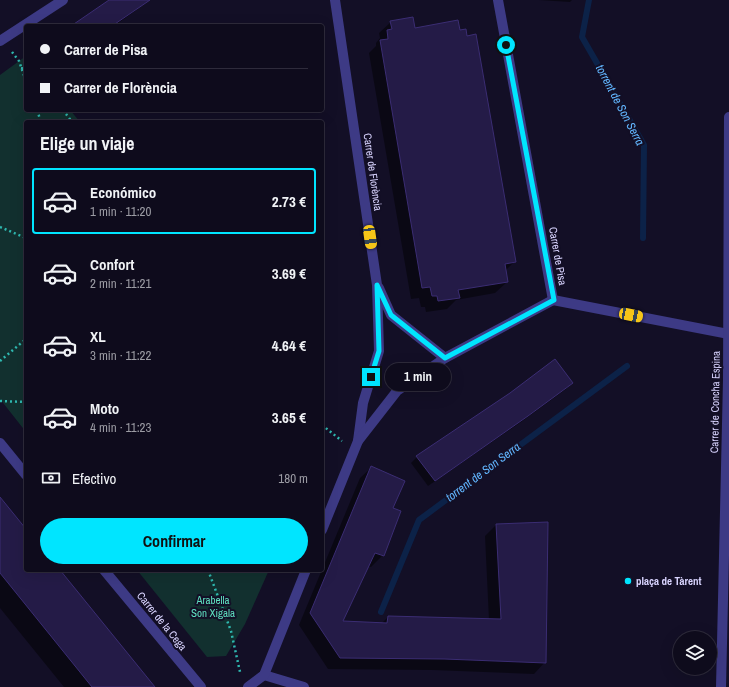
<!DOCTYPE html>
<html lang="es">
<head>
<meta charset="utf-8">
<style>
  body { margin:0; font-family:"Archivo Narrow",sans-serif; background:#171425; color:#f1f3f6; height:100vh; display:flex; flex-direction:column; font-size:15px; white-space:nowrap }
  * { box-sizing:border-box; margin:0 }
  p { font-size:13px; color:#9b9ba3 }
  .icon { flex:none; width:22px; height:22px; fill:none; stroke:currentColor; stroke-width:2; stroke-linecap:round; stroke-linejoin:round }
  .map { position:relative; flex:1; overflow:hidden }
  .side { position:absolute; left:24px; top:120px; width:300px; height:452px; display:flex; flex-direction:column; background:#0e0b1c; border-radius:4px; box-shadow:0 4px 16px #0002,0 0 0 1px #2e2b3b }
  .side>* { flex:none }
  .banner { position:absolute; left:24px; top:24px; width:300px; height:88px; border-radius:4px; box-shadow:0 4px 16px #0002,0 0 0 1px #2e2b3b; display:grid; align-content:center; height:88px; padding:0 16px; background:#0e0b1c }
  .tools { position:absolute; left:673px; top:631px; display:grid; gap:8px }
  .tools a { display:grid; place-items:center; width:44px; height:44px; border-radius:50%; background:#0e0b1c; box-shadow:0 4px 16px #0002,0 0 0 1px #2e2b3b; font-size:20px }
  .end { position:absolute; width:18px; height:18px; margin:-9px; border:5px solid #00e5ff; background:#111; box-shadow:0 0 0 2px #111 }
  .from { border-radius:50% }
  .bubble { position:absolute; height:28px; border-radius:14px; background:#0e0b1c; box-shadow:0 4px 16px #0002,0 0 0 1px #2e2b3b; font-size:13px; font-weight:800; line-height:28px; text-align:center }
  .car { position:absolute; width:12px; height:24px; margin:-12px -6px; border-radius:5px; box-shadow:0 0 3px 1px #0007; background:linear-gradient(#f5c518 24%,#345 0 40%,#f5c518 0 76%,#345 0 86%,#f5c518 0) }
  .banner b { display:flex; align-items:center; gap:14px; height:38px; font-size:15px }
  .banner b+b { border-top:1px solid #2e2b3b }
  .banner i { width:10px; height:10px; background:#f1f3f6 }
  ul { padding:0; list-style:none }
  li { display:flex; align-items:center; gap:12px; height:66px; margin:0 8px 6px; padding:0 8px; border:2px solid transparent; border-radius:4px }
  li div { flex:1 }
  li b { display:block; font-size:15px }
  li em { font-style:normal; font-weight:800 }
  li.on { border-color:#00e5ff }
  li>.icon { width:36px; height:36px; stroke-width:1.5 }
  h2 { padding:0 16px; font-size:18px; line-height:48px }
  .pay { display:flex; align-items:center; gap:10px; height:44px; padding:0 16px; font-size:15px }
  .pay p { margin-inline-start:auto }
  .button { display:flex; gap:8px; margin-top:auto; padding:8px 16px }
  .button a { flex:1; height:46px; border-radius:24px; background:#00e5ff; color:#111; font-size:16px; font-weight:800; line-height:46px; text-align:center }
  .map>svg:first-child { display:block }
  .green { fill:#12302f }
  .shadow { fill:#0007 }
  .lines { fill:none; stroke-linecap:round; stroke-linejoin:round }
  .stream { stroke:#0c2248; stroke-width:6 }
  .building { fill:#241b47; stroke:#3b2d73 }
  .path { stroke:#2fb8b0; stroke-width:2.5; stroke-dasharray:2 3; stroke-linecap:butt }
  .street { stroke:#3d3a85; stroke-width:10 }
  .route { stroke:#00e5ff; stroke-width:5 }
  .poi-dot { fill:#00e5ff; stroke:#130f26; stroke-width:1.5 }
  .labels { text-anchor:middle; stroke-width:4; stroke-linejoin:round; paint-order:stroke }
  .street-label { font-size:11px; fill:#d9d4ff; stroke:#130f26 }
  .poi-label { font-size:11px; font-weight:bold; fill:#d9d4ff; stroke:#130f26; text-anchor:start }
  .park-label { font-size:11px; fill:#5fe0c0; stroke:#130f26 }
  .water-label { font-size:12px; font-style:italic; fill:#62b6ff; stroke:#130f26 }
</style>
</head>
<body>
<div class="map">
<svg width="729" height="687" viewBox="0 0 729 687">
  <rect width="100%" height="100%" fill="#130f26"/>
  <g class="green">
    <path d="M 26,56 L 26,110 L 70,110 L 80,122 L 26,122 L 26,432 L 0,399 L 0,75 Z"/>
    <path d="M 137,570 L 269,570 L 245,624 L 226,656 L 207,657 Z"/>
  </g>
  <g class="shadow">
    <path d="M 111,0 L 137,0 L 141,5 L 135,11 L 114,26 L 73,26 Z"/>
    <path d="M 539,0 L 572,0 L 570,2 Z"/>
    <path d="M 391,22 L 414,29 L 514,262 L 505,271 L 507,282 L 495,293 L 456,300 L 447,309 L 426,312 L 425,307 L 421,307 L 419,298 L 411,299 L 369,53 L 376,46 L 376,43 L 380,38 L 379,33 Z"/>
    <path d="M 572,383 L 566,389 L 521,422 L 428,486 L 411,463 L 417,457 L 511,393 Z"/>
    <path d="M 372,467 L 392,508 L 383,555 L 371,567 L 368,566 L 341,622 L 381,624 L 388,617 L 489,620 L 485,536 L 496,525 L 545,662 L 534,674 L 432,670 L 328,669 L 299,625 L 360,478 Z"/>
    <path d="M 0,499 L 26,531 L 26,570 L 58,570 L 154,687 L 64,687 L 0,608 Z"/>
  </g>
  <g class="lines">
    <g class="stream">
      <path d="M 589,0 L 582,37 L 644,145 L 643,238"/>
      <path d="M 381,612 L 419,520 L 627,366"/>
    </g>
  </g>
  <g class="building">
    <path d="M 109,0 L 150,0 L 112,26 L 71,26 Z"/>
    <path d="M 413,17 L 415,28 L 458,20 L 460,30 L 466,29 L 467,36 L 476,34 L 516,262 L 505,264 L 508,282 L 458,290 L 460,298 L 438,301 L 437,296 L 432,296 L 430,287 L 422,288 L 380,40 L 388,39 L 387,30 L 392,29 L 390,21 Z"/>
    <path d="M 555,359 L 573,383 L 528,416 L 435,481 L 416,456 L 510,393 Z"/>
    <path d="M 371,466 L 405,481 L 393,508 L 401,511 L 384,556 L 375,553 L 343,621 L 387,623 L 388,616 L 501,619 L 496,524 L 548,522 L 546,663 L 444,659 L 340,658 L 310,613 Z"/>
    <path d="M 0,497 L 26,529 L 26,570 L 60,570 L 155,687 L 92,687 L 0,573 Z"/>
  </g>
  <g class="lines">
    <g class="path">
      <path d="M 12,52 L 19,61 L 26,81"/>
      <path d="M 21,68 L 26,69"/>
      <path d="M 37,110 L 41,122"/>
      <path d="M 63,110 L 72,122"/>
      <path d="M 0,227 L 26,238"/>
      <path d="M 0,361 L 26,339"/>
      <path d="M 0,401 L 26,402"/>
      <path d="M 322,425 L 342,441"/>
      <path d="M 208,570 L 231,631 L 240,672"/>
    </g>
    <g class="street">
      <path d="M 335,0 L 377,285 L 379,351 L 363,403 L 358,441"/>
      <path d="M 498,0 L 553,300"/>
      <path d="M 0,41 L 63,0"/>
      <path d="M 379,288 L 391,315 L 445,358"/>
      <path d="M 553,300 L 729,334"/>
      <path d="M 0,443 L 26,475"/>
      <path d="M 322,530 L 358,441 L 397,391 L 445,358 L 553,300"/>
      <path d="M 104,570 L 201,687"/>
      <path d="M 264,675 L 304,687"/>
      <path d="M 248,687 L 264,675 L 306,570"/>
      <path d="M 721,687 L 728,380 L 729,117"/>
    </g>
  </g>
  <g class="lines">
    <path class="route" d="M 371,377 L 379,351 L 377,285 L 391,315 L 445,358 L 554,300 L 506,45"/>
  </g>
  <circle class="poi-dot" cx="628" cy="581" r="4"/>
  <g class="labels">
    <g class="street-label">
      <text transform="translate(373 172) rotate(82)" y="4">Carrer de Florència</text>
      <text transform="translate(558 256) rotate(80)" y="4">Carrer de Pisa</text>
      <text transform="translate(715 402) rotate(-89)" y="4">Carrer de Concha Espina</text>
      <text transform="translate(162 621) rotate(51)" y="4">Carrer de la Cega</text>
    </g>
    <g class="poi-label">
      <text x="636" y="585">plaça de Tàrent</text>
    </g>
    <g class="park-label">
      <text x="213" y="604">Arabella<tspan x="213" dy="13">Son Xigala</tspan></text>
    </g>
    <g class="water-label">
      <text transform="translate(620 105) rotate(62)" y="4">torrent de Son Serra</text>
      <text transform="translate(483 472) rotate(-37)" y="4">torrent de Son Serra</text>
    </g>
  </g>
</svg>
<div class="tools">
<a><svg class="icon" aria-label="layers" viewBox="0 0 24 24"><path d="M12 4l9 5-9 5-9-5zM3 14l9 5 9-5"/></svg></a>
</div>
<i class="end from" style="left:506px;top:45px"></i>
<i class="end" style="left:371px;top:377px"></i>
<div class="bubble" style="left:385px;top:363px;width:66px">1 min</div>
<i class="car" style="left:370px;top:237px;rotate:172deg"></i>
<i class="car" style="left:631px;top:315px;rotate:101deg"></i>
<div class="banner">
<b><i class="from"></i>Carrer de Pisa</b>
<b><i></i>Carrer de Florència</b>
</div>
<section class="side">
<h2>Elige un viaje</h2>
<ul>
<li class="on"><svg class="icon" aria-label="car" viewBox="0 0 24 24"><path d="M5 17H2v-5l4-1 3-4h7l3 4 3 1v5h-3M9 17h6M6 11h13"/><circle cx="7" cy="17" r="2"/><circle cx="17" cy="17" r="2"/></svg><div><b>Económico</b><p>1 min · 11:20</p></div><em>2.73 €</em></li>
<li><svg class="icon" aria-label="car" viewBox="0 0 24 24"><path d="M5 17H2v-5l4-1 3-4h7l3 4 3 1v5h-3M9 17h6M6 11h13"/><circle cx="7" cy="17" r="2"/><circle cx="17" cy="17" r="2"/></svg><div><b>Confort</b><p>2 min · 11:21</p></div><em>3.69 €</em></li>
<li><svg class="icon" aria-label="car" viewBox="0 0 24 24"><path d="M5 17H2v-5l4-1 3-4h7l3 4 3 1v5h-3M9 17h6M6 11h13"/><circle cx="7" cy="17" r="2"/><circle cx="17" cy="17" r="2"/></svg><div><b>XL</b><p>3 min · 11:22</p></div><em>4.64 €</em></li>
<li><svg class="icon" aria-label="car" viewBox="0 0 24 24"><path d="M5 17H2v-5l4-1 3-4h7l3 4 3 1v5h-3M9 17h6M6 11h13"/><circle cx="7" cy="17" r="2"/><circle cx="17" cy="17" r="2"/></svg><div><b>Moto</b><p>4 min · 11:23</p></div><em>3.65 €</em></li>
</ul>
<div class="pay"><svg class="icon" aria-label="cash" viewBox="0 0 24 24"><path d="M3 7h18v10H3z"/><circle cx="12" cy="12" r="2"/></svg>Efectivo<p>180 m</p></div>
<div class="button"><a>Confirmar</a></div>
</section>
</div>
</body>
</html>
